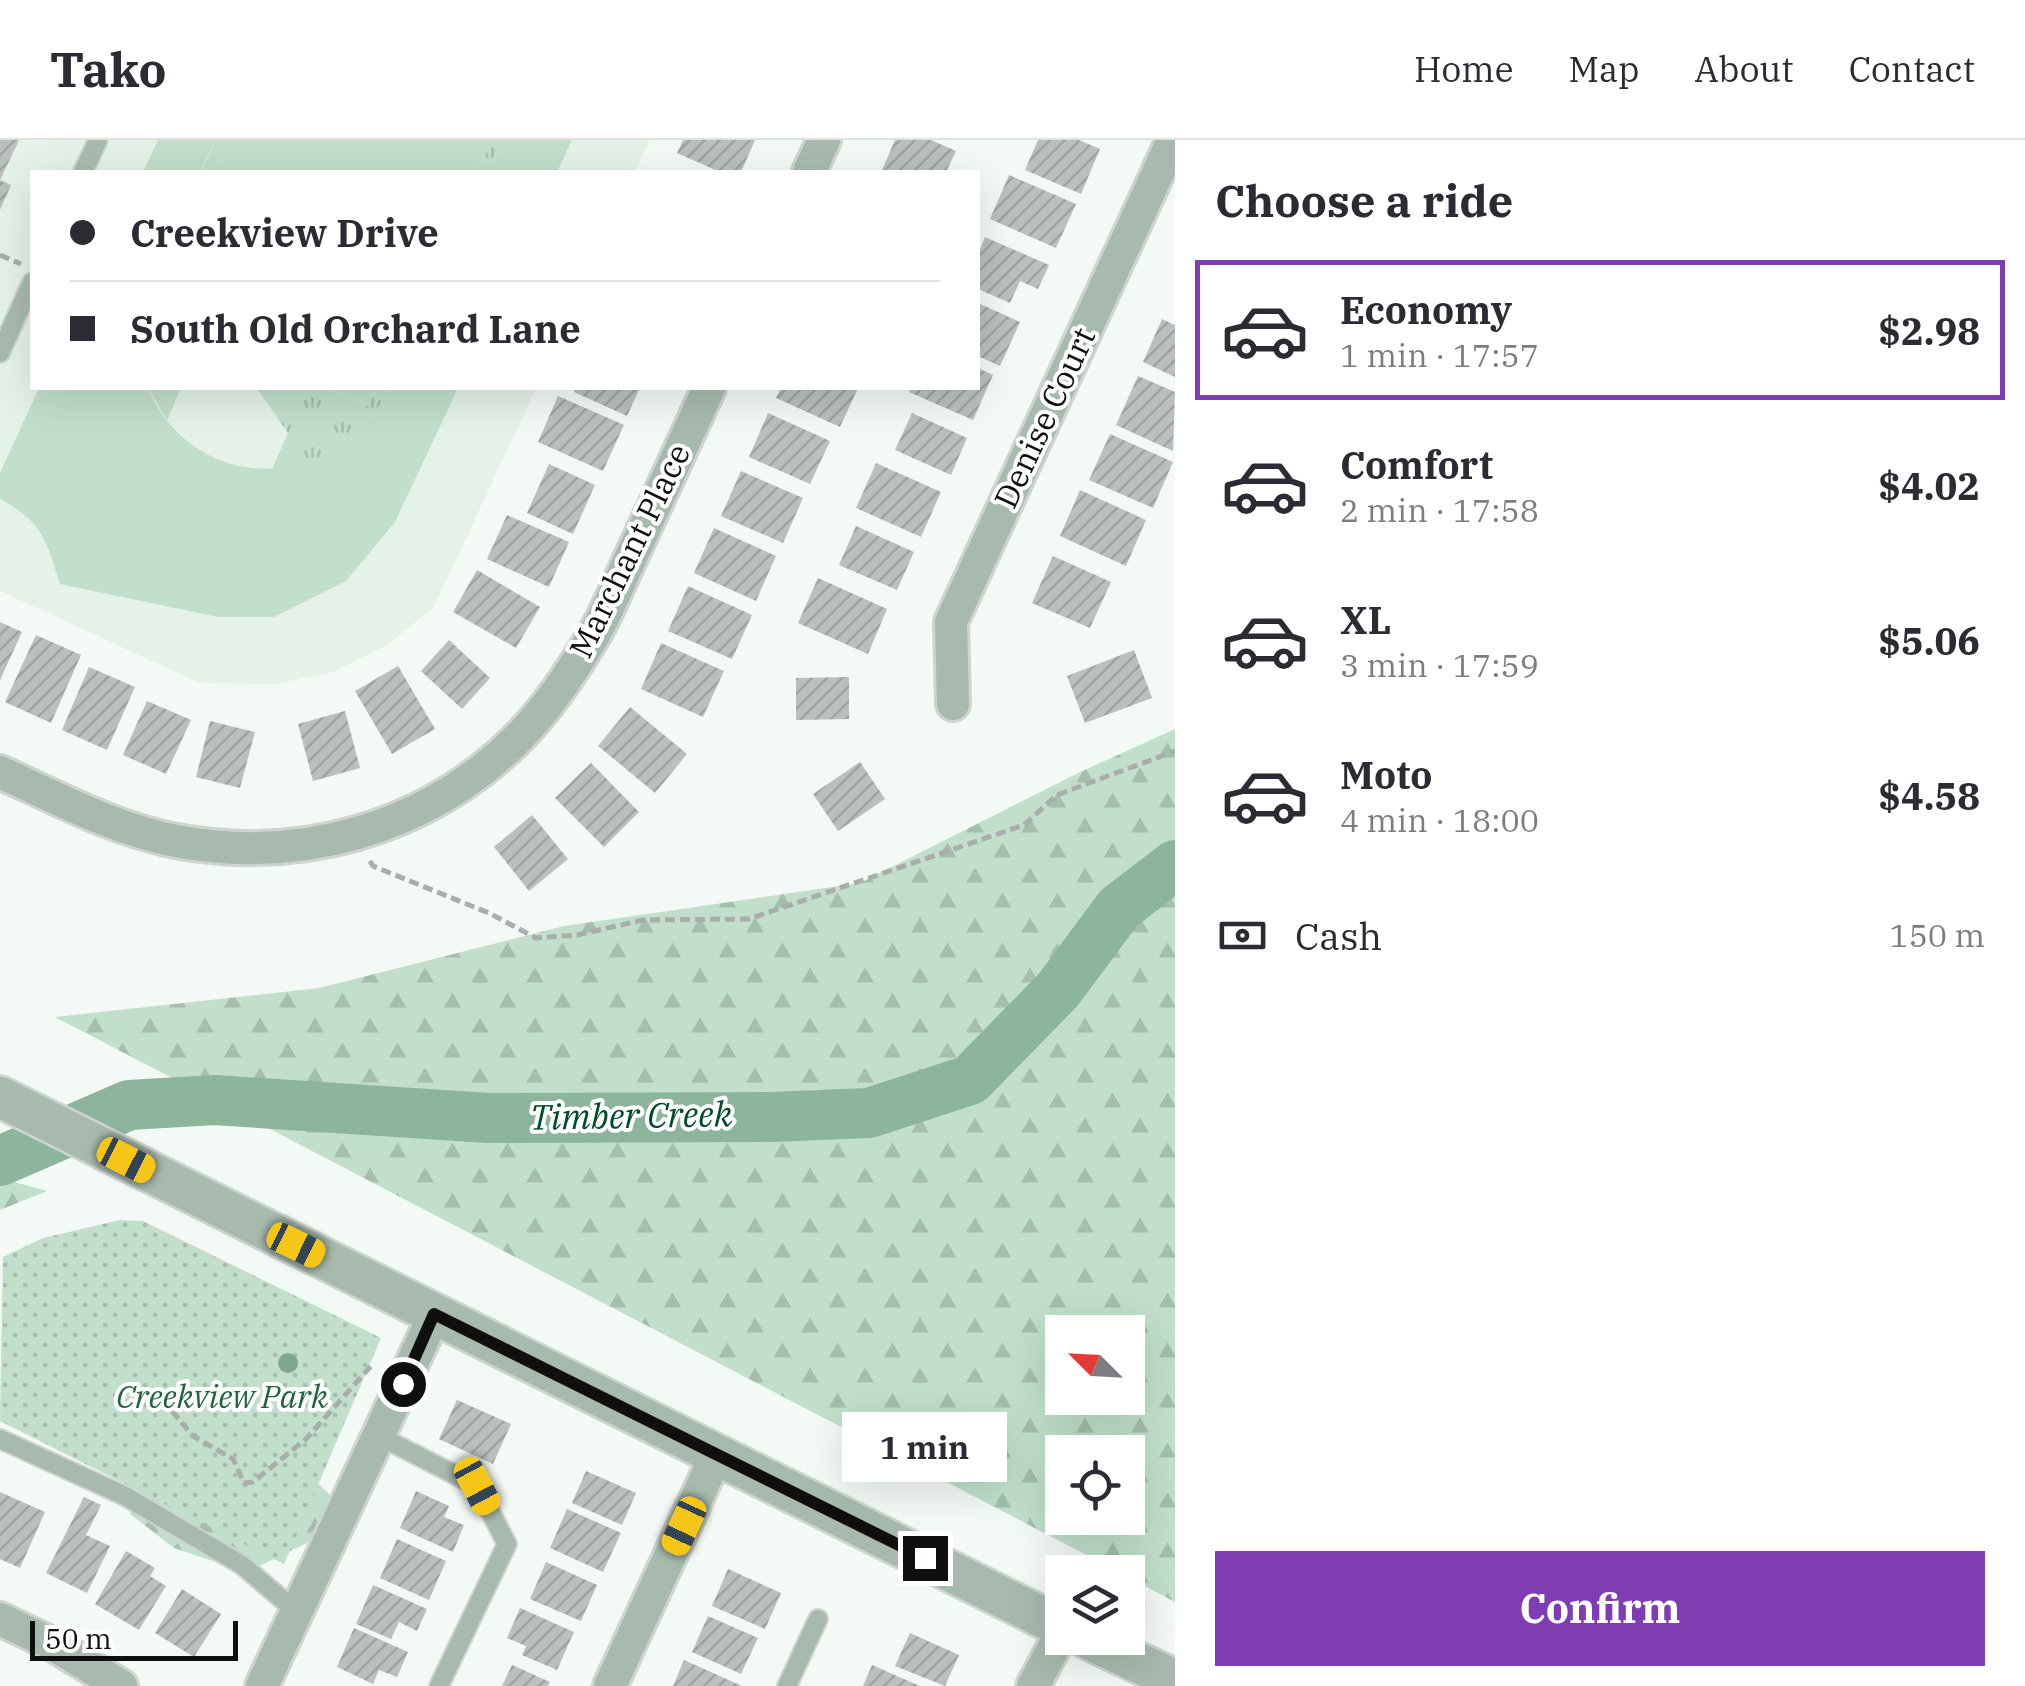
<!DOCTYPE html>
<html lang="en">
<head>
<meta charset="utf-8">
<style>
  body { margin:0; font-family:"IBM Plex Serif",serif; background:#f2f2f3; color:#2b2b33; height:100vh; display:flex; flex-direction:column; font-size:38px; white-space:nowrap }
  * { box-sizing:border-box; margin:0 }
  p { font-size:32px; color:#7c7c81 }
  .icon { flex:none; width:55px; height:55px; fill:none; stroke:currentColor; stroke-width:2; stroke-linecap:round; stroke-linejoin:round }
  .map { position:relative; flex:1; overflow:hidden }
  .side { display:flex; flex-direction:column; background:#fff; width:850px }
  .side>* { flex:none }
  .hud { position:absolute; left:30px; top:30px; width:950px; height:220px; border-radius:0px; box-shadow:0 10px 40px #0002; display:grid; align-content:center; height:220px; padding:0 40px; background:#fff }
  .needle { width:65px; rotate:294deg }
  .controls { position:absolute; left:1045px; top:1175px; display:grid; gap:20px }
  .controls a { display:grid; place-items:center; width:100px; height:100px; border-radius:0px; background:#fff; box-shadow:0 10px 40px #0002; font-size:50px }
  .scale { position:absolute; left:30px; bottom:25px; width:208px; box-sizing:border-box; padding-left:10px; border:5px solid #0e100f; border-top:0; font-size:28px; line-height:35px; white-space:nowrap; color:#0e100f; -webkit-text-stroke:8px #fff; paint-order:stroke }
  .end { position:absolute; width:45px; height:45px; margin:-22px; border:12px solid #0e100f; background:#fff; box-shadow:0 0 0 5px #fff }
  .from { border-radius:50% }
  .bubble { position:absolute; height:70px; border-radius:0px; background:#fff; box-shadow:0 10px 40px #0002; font-size:32px; font-weight:700; line-height:70px; text-align:center }
  .car { position:absolute; width:30px; height:60px; margin:-30px -15px; border-radius:12px; box-shadow:0 0 8px 2px #0007; background:linear-gradient(#f5c518 24%,#345 0 40%,#f5c518 0 76%,#345 0 86%,#f5c518 0) }
  .hud b { display:flex; align-items:center; gap:35px; height:95px; font-size:38px }
  .hud b+b { border-top:2px solid #e1e1e2 }
  .hud i { width:25px; height:25px; background:#2b2b33 }
  ul { padding:0; list-style:none }
  li { display:flex; align-items:center; gap:30px; height:140px; margin:0 20px 15px; padding:0 20px; border:5px solid transparent; border-radius:0px }
  li div { flex:1 }
  li b { display:block; font-size:38px }
  li em { font-style:normal; font-weight:700 }
  li.on { border-color:#7e3db2 }
  li>.icon { width:90px; height:90px; stroke-width:1.5 }
  h2 { padding:0 40px; font-size:45px; line-height:120px }
  .pay { display:flex; align-items:center; gap:25px; height:110px; padding:0 40px; font-size:38px }
  .pay p { margin-inline-start:auto }
  .primary-button { display:flex; gap:20px; margin-top:auto; padding:20px 40px }
  .primary-button a { flex:1; height:115px; border-radius:0px; background:#7e3db2; color:#fff; font-size:40px; font-weight:700; line-height:115px; text-align:center }
  header { display:flex; align-items:center; gap:60px; box-sizing:border-box; height:140px; padding:0 50px; background:#fff; border-bottom:2px solid #e1e1e2 }
  header strong { font-size:48px }
  nav { display:flex; gap:55px; margin-inline-start:auto; font-size:35px }
  main { display:flex; flex:1; min-height:0 }
  .map>svg:first-child { display:block }
  .built { fill:#e4f2e8 }
  .grass { fill:url(#grass-tufts) }
  .forest { fill:url(#forest-firs); fill-rule:evenodd }
  .park { fill:url(#park-dots) }
  .pitch { fill:#c1dfcb }
  .lines { fill:none; stroke-linecap:round; stroke-linejoin:round }
  .river { stroke:#8cb59b; stroke-width:50 }
  .building { fill:url(#building-hatch) }
  .service-casing { stroke:#ced4d0; stroke-width:22 }
  .minor-casing { stroke:#ced4d0; stroke-width:38 }
  .tertiary-casing { stroke:#ced4d0; stroke-width:45 }
  .path { stroke:#a9aeab; stroke-width:5; stroke-dasharray:10 5; stroke-linecap:butt }
  .service { stroke:#a8baae; stroke-width:18 }
  .minor { stroke:#a8baae; stroke-width:32 }
  .tertiary { stroke:#a8baae; stroke-width:40 }
  .tree { fill:#7fa691 }
  .route { stroke:#0e100f; stroke-width:12 }
  .labels { text-anchor:middle; stroke-width:8; stroke-linejoin:round; paint-order:stroke }
  .street-label { font-size:32px; fill:#0e100f; stroke:#fff }
  .park-label { font-size:32px; font-style:italic; fill:#20633f; stroke:#fff }
  .water-label { font-size:35px; font-style:italic; fill:#004c2a; stroke:#fff }
</style>
</head>
<body>
<header>
<strong>Tako</strong>
<nav><a>Home</a><a>Map</a><a>About</a><a>Contact</a></nav>
</header>
<main>
<div class="map">
<svg width="1175" height="1546" viewBox="0 0 1175 1546">
  <defs>
    <pattern id="grass-tufts" width="24" height="20" patternUnits="userSpaceOnUse" patternTransform="scale(2.5)"><rect width="24" height="20" fill="#c1dfcb"/><path d="M3 7l-1-3M5 7V3M7 7l1-3M15 17l-1-3M17 17v-4M19 17l1-3" fill="none" stroke="#a5bead"/></pattern>
    <pattern id="forest-firs" width="22" height="20" patternUnits="userSpaceOnUse" patternTransform="scale(2.5)"><rect width="22" height="20" fill="#c1dfcb"/><path d="M5 1l3.5 6h-7zM16 11l3.5 6h-7z" fill="#a5bead"/></pattern>
    <pattern id="park-dots" width="8" height="8" patternUnits="userSpaceOnUse" patternTransform="scale(2.5)"><rect width="8" height="8" fill="#c1dfcb"/><path d="M2 2h.1M6 6h.1" fill="none" stroke="#a5bead" stroke-width="1.8" stroke-linecap="round"/></pattern>
    <pattern id="building-hatch" width="6" height="6" patternUnits="userSpaceOnUse" patternTransform="scale(2.5)"><rect width="6" height="6" fill="#bac0bc"/><path d="M-1 1l2-2M0 6l6-6M5 7l2-2" fill="none" stroke="#9fa4a0"/></pattern>
  </defs>
  <rect width="100%" height="100%" fill="#f3f9f5"/>
  <path class="built" d="M 0,0 L 650,0 L 635,32 L 32,32 L 32,248 L 536,248 L 434,467 L 387,505 L 333,532 L 275,544 L 200,543 L 0,451 Z"/>
  <g class="grass">
    <path d="M 216,0 L 228,0 L 214,32 L 201,32 Z"/>
    <path d="M 492,0 L 503,0 L 488,32 L 477,32 Z"/>
    <path d="M 148,248 L 181,248 L 167,280 Z"/>
    <path d="M 259,248 L 327,248 L 368,266 L 377,248 L 389,248 C 367,295 325,326 272,329 L 288,293 L 258,250 Z"/>
  </g>
  <g class="forest">
    <path d="M 1175,589 L 1175,1462 L 1128,1437 L 1128,1432 L 1119,1432 L 55,877 L 319,848 L 564,786 L 860,743 L 1076,634 ZM 1062,1192 L 1128,1192 L 1128,1258 L 1062,1258 ZM 1062,1312 L 1128,1312 L 1128,1378 L 1062,1378 Z"/>
    <path d="M 0,1038 L 47,1051 L 0,1070 Z"/>
    <path d="M 312,1337 L 333,1358 L 329,1376 L 315,1389 L 307,1403 L 259,1426 L 219,1423 L 174,1408 L 130,1374 L 143,1339 Z"/>
  </g>
  <path class="park" d="M 120,1080 L 143,1081 L 381,1198 L 284,1424 L 0,1281 L 3,1117 L 43,1098 Z"/>
  <g class="pitch">
    <path d="M 158,0 L 216,0 L 200,32 L 143,32 Z"/>
    <path d="M 228,0 L 492,0 L 477,32 L 214,32 Z"/>
    <path d="M 503,0 L 572,0 L 557,32 L 488,32 Z"/>
    <path d="M 39,248 L 148,248 C 194,358 340,353 389,248 L 458,248 L 395,382 L 346,441 L 274,477 L 218,477 L 60,444 C 46,400 43,382 0,359 L 0,333 Z"/>
    <path d="M 327,248 L 377,248 L 369,266 Z"/>
  </g>
  <g class="lines">
    <path class="river" d="M 0,1021 L 129,965 L 215,960 L 488,978 L 771,977 L 869,973 L 970,940 L 1058,850 L 1119,768 L 1175,725"/>
  </g>
  <g class="building">
    <path d="M 0,0 L 19,0 L 0,40 L 11,45 L 0,70 Z"/>
    <path d="M 683,0 L 755,0 L 741,32 L 720,32 L 677,13 Z"/>
    <path d="M 895,0 L 931,0 L 956,11 L 946,32 L 889,32 L 882,30 Z"/>
    <path d="M 1038,0 L 1079,0 L 1100,9 L 1081,54 L 1025,30 Z"/>
    <path d="M 1009,35 L 1076,64 L 1056,108 L 990,79 Z"/>
    <path d="M 985,97 L 1049,125 L 1038,149 L 1020,141 L 1010,163 L 978,149 L 978,114 Z"/>
    <path d="M 978,163 L 1020,182 L 1000,226 L 978,216 Z"/>
    <path d="M 1162,179 L 1175,185 L 1175,237 L 1143,222 Z"/>
    <path d="M 978,228 L 993,235 L 973,280 L 909,252 L 911,248 L 978,248 Z"/>
    <path d="M 1138,236 L 1175,252 L 1173,311 L 1116,285 Z"/>
    <path d="M 576,248 L 640,248 L 627,276 L 574,252 Z"/>
    <path d="M 781,248 L 858,248 L 840,287 L 776,258 Z"/>
    <path d="M 558,256 L 624,285 L 603,331 L 538,302 Z"/>
    <path d="M 768,273 L 830,301 L 810,344 L 749,317 Z"/>
    <path d="M 912,273 L 967,298 L 951,335 L 895,310 Z"/>
    <path d="M 1110,294 L 1173,322 L 1153,368 L 1089,340 Z"/>
    <path d="M 876,323 L 941,352 L 921,397 L 856,368 Z"/>
    <path d="M 549,324 L 595,345 L 573,394 L 527,373 Z"/>
    <path d="M 741,331 L 803,358 L 783,403 L 721,376 Z"/>
    <path d="M 1080,350 L 1146,380 L 1126,426 L 1060,396 Z"/>
    <path d="M 507,375 L 569,402 L 549,447 L 487,419 Z"/>
    <path d="M 856,386 L 914,412 L 897,450 L 839,425 Z"/>
    <path d="M 714,388 L 776,416 L 756,461 L 694,433 Z"/>
    <path d="M 1053,416 L 1111,442 L 1090,488 L 1032,463 Z"/>
    <path d="M 477,430 L 540,467 L 516,508 L 453,472 Z"/>
    <path d="M 818,438 L 887,469 L 868,514 L 798,483 Z"/>
    <path d="M 688,446 L 752,475 L 732,519 L 668,491 Z"/>
    <path d="M 0,482 L 22,492 L 0,540 Z"/>
    <path d="M 36,495 L 81,515 L 51,583 L 5,562 Z"/>
    <path d="M 449,500 L 490,538 L 462,569 L 421,531 Z"/>
    <path d="M 661,503 L 724,531 L 703,577 L 641,549 Z"/>
    <path d="M 1134,510 L 1152,558 L 1085,583 L 1067,536 Z"/>
    <path d="M 398,526 L 435,589 L 392,614 L 355,551 Z"/>
    <path d="M 89,527 L 135,547 L 107,610 L 62,590 Z"/>
    <path d="M 849,537 L 849,579 L 796,580 L 796,538 Z"/>
    <path d="M 147,561 L 191,580 L 166,634 L 123,615 Z"/>
    <path d="M 630,567 L 687,614 L 655,653 L 598,606 Z"/>
    <path d="M 345,571 L 360,628 L 313,641 L 298,584 Z"/>
    <path d="M 210,581 L 255,592 L 240,648 L 196,637 Z"/>
    <path d="M 860,622 L 885,659 L 838,691 L 813,654 Z"/>
    <path d="M 591,623 L 639,672 L 604,707 L 555,658 Z"/>
    <path d="M 532,675 L 568,719 L 529,751 L 494,707 Z"/>
    <path d="M 457,1260 L 511,1284 L 493,1324 L 439,1299 Z"/>
    <path d="M 586,1331 L 636,1353 L 622,1385 L 572,1363 Z"/>
    <path d="M 416,1351 L 449,1366 L 444,1377 L 464,1385 L 453,1412 L 400,1388 Z"/>
    <path d="M 0,1352 L 45,1372 L 20,1428 L 0,1419 Z"/>
    <path d="M 84,1357 L 101,1365 L 86,1395 L 110,1406 L 87,1453 L 46,1433 Z"/>
    <path d="M 567,1369 L 621,1393 L 603,1432 L 550,1408 Z"/>
    <path d="M 397,1399 L 446,1421 L 429,1460 L 380,1438 Z"/>
    <path d="M 126,1411 L 155,1428 L 150,1436 L 166,1446 L 139,1490 L 95,1464 Z"/>
    <path d="M 546,1422 L 597,1445 L 581,1481 L 530,1459 Z"/>
    <path d="M 728,1429 L 781,1453 L 765,1489 L 712,1466 Z"/>
    <path d="M 373,1445 L 427,1469 L 417,1491 L 399,1482 L 391,1499 L 356,1484 Z"/>
    <path d="M 182,1449 L 221,1474 L 194,1517 L 155,1493 Z"/>
    <path d="M 520,1468 L 574,1492 L 557,1530 L 522,1515 L 526,1506 L 507,1498 Z"/>
    <path d="M 708,1476 L 758,1498 L 741,1534 L 692,1512 Z"/>
    <path d="M 354,1488 L 408,1512 L 397,1537 L 379,1530 L 373,1544 L 337,1527 Z"/>
    <path d="M 910,1493 L 959,1515 L 945,1546 L 895,1526 Z"/>
    <path d="M 684,1520 L 742,1546 L 673,1546 Z"/>
    <path d="M 512,1525 L 550,1542 L 548,1546 L 502,1546 Z"/>
    <path d="M 872,1525 L 920,1546 L 863,1546 Z"/>
  </g>
  <g class="lines">
    <g class="service-casing">
      <g id="service">
        <path d="M 83,32 L 98,0"/>
        <path d="M 0,213 L 32,142"/>
        <path d="M 379,1296 L 477,1346 L 507,1404 L 439,1546"/>
        <path d="M 0,1299 L 125,1356 L 242,1425 L 297,1472"/>
        <path d="M 787,1546 L 818,1479"/>
      </g>
    </g>
    <g class="minor-casing">
      <g id="minor">
        <path d="M 809,32 L 824,0"/>
        <path d="M 953,564 L 951,482 L 1173,0"/>
        <path d="M 0,632 C 57,658 114,689 176,701 C 298,724 422,690 512,604 C 545,573 571,533 594,495 C 609,469 620,440 633,413 C 658,358 684,303 709,248"/>
        <path d="M 0,1479 L 54,1505 L 121,1546"/>
        <path d="M 262,1546 L 435,1174"/>
        <path d="M 610,1546 L 717,1314"/>
        <path d="M 1033,1546 L 1062,1492"/>
      </g>
    </g>
    <g class="tertiary-casing">
      <g id="tertiary">
        <path d="M 0,957 L 1062,1487"/>
        <path d="M 1086,1498 L 1175,1540"/>
      </g>
    </g>
    <g class="path">
      <path d="M 0,115 L 21,124"/>
      <path d="M 370,721 L 373,726 L 489,773 L 536,798 L 577,795 L 643,780 L 749,779 L 1024,685 L 1057,655 L 1175,611"/>
      <path d="M 132,1252 L 167,1265 L 193,1296 L 233,1319 L 244,1343 L 253,1342 L 306,1299 L 371,1226"/>
    </g>
    <use href="#service" class="service"/>
    <use href="#minor" class="minor"/>
    <use href="#tertiary" class="tertiary"/>
  </g>
  <circle class="tree" cx="288" cy="1223" r="10"/>
  <g class="lines">
    <path class="route" d="M 403,1244 L 434,1174 L 925,1418"/>
  </g>
  <g class="labels">
    <g class="street-label">
      <text transform="translate(1045 278) rotate(-65)" y="11">Denise Court</text>
      <text transform="translate(630 411) rotate(-64)" y="11">Marchant Place</text>
    </g>
    <g class="park-label">
      <text x="222" y="1268">Creekview Park</text>
    </g>
    <g class="water-label">
      <text transform="translate(631 976) rotate(-1)" y="12">Timber Creek</text>
    </g>
  </g>
</svg>
<div class="controls">
<a><svg class="needle" viewBox="-14 -14 28 28"><path d="M0-13l5 13h-10z" fill="#e53935"/><path d="M0 13l5-13h-10z" fill="#7c7c81"/></svg></a>
<a><svg class="icon" aria-label="locate" viewBox="0 0 24 24"><circle cx="12" cy="12" r="6"/><path d="M12 2v4M12 18v4M2 12h4M18 12h4"/></svg></a>
<a><svg class="icon" aria-label="layers" viewBox="0 0 24 24"><path d="M12 4l9 5-9 5-9-5zM3 14l9 5 9-5"/></svg></a>
</div>
<div class="scale">50 m</div>
<i class="end from" style="left:403px;top:1244px"></i>
<i class="end" style="left:925px;top:1418px"></i>
<div class="bubble" style="left:842px;top:1272px;width:165px">1 min</div>
<i class="car" style="left:126px;top:1020px;rotate:117deg"></i>
<i class="car" style="left:296px;top:1105px;rotate:116deg"></i>
<i class="car" style="left:477px;top:1346px;rotate:152deg"></i>
<i class="car" style="left:684px;top:1386px;rotate:205deg"></i>
<div class="hud">
<b><i class="from"></i>Creekview Drive</b>
<b><i></i>South Old Orchard Lane</b>
</div>
</div>
<section class="side">
<h2>Choose a ride</h2>
<ul>
<li class="on"><svg class="icon" aria-label="car" viewBox="0 0 24 24"><path d="M5 17H2v-5l4-1 3-4h7l3 4 3 1v5h-3M9 17h6M6 11h13"/><circle cx="7" cy="17" r="2"/><circle cx="17" cy="17" r="2"/></svg><div><b>Economy</b><p>1 min · 17:57</p></div><em>$2.98</em></li>
<li><svg class="icon" aria-label="car" viewBox="0 0 24 24"><path d="M5 17H2v-5l4-1 3-4h7l3 4 3 1v5h-3M9 17h6M6 11h13"/><circle cx="7" cy="17" r="2"/><circle cx="17" cy="17" r="2"/></svg><div><b>Comfort</b><p>2 min · 17:58</p></div><em>$4.02</em></li>
<li><svg class="icon" aria-label="car" viewBox="0 0 24 24"><path d="M5 17H2v-5l4-1 3-4h7l3 4 3 1v5h-3M9 17h6M6 11h13"/><circle cx="7" cy="17" r="2"/><circle cx="17" cy="17" r="2"/></svg><div><b>XL</b><p>3 min · 17:59</p></div><em>$5.06</em></li>
<li><svg class="icon" aria-label="car" viewBox="0 0 24 24"><path d="M5 17H2v-5l4-1 3-4h7l3 4 3 1v5h-3M9 17h6M6 11h13"/><circle cx="7" cy="17" r="2"/><circle cx="17" cy="17" r="2"/></svg><div><b>Moto</b><p>4 min · 18:00</p></div><em>$4.58</em></li>
</ul>
<div class="pay"><svg class="icon" aria-label="cash" viewBox="0 0 24 24"><path d="M3 7h18v10H3z"/><circle cx="12" cy="12" r="2"/></svg>Cash<p>150 m</p></div>
<div class="primary-button"><a>Confirm</a></div>
</section>
</main>
</body>
</html>
